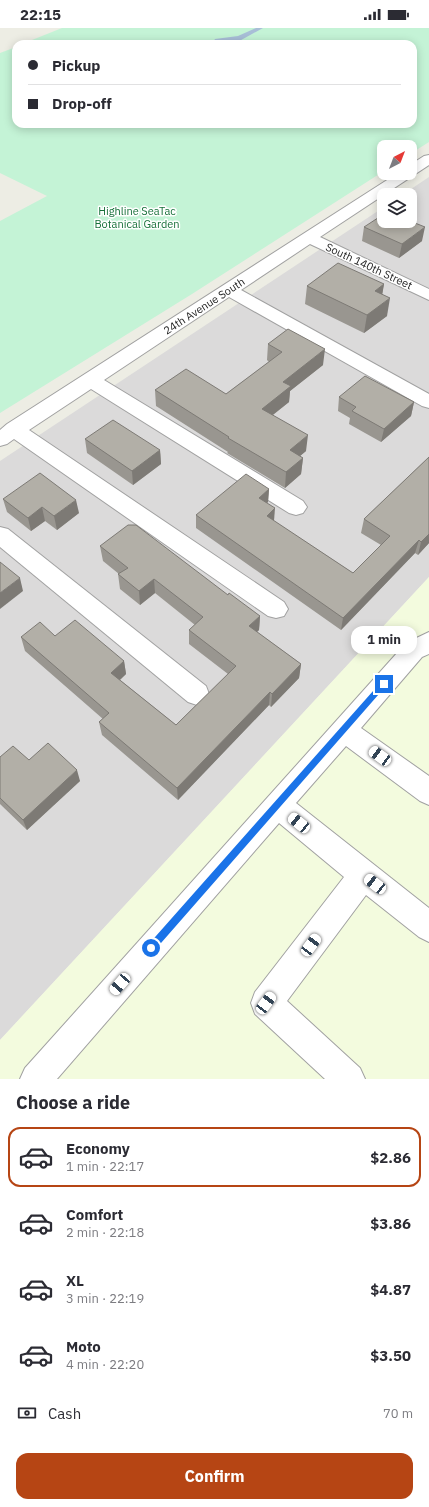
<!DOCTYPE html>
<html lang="en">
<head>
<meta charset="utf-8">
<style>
  body { margin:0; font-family:"IBM Plex Sans",sans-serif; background:#f2f2f3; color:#2b2b33; height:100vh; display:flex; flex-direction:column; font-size:15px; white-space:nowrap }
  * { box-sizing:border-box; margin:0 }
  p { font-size:13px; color:#7c7c81 }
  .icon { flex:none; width:22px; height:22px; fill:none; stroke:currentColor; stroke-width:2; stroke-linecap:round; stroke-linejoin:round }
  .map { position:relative; height:1051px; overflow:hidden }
  .panel { display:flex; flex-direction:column; background:#fff; flex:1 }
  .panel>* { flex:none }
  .guide { position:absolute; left:12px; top:12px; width:405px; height:88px; border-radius:12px; box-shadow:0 2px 10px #0003; display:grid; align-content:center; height:88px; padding:0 16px; background:#fff }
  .needle { width:26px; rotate:42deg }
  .tools { position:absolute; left:377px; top:112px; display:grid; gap:8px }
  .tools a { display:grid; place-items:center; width:40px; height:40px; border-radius:8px; background:#fff; box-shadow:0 2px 10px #0003; font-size:20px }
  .end { position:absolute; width:18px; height:18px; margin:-9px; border:5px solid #1a73e8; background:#fff; box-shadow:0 0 0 2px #fff }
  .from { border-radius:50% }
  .bubble { position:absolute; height:28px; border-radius:12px; background:#fff; box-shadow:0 2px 10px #0003; font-size:13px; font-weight:800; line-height:28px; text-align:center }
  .car { position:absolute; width:12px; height:24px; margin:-12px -6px; border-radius:5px; box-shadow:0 0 3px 1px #0007; background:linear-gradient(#fff 24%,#345 0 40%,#fff 0 76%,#345 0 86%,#fff 0) }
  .guide b { display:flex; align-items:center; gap:14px; height:38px; font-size:15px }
  .guide b+b { border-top:1px solid #e1e1e2 }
  .guide i { width:10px; height:10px; background:#2b2b33 }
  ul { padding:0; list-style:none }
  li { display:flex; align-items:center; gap:12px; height:60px; margin:0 8px 6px; padding:0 8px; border:2px solid transparent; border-radius:12px }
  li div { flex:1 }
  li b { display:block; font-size:15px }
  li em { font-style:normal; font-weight:800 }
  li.on { border-color:#b64514 }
  li>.icon { width:36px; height:36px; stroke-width:1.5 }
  h2 { padding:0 16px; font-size:18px; line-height:48px }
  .pay { display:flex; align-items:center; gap:10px; height:44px; padding:0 16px; font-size:15px }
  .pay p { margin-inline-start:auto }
  .cta { display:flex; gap:8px; margin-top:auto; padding:8px 16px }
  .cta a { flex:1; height:46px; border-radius:12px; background:#b64514; color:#fff; font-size:16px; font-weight:800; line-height:46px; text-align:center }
  .status { display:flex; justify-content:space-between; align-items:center; height:28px; padding:0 20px; background:#fff; direction:ltr }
  .status svg { height:11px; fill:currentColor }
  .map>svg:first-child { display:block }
  .residential { fill:#dbdada }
  .education { fill:#f3fbde }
  .park { fill:#c4f3d6 }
  .water { fill:#a8bed7 }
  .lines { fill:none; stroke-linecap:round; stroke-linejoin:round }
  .minor-casing { stroke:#a1a1a1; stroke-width:2 }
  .minor { fill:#fff; fill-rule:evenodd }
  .wall { fill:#999690 }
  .shaded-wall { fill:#7d7a75 }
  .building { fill:#b2afa7; stroke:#7d7a75 }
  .route { fill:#1a73e8 }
  .labels { text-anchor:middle; stroke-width:3; stroke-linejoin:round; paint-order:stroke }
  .far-park-label { font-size:11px; fill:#167039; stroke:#fff }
  .far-street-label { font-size:11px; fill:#1d1d1d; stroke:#fff }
</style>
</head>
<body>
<div class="status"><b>22:15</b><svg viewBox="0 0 49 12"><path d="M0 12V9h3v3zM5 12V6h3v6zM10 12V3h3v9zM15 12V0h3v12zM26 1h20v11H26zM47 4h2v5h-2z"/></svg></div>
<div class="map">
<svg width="429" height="1051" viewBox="0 0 429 1051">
  <rect width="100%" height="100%" fill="#edede4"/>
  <path class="residential" d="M 429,149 L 429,549 L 0,1012 L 0,433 L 384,179 L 384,193 L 410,193 L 410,167 L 402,167 Z"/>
  <path class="education" d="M 429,549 L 429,1051 L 0,1051 L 0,1012 Z"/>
  <path class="park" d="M 62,0 L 429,0 L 429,114 L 410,126 L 410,119 L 384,119 L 384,143 L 192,266 L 0,385 L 0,193 L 47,168 L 0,145 L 0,25 L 16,19 L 16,96 L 413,96 L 413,16 L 22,16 Z"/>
  <path class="water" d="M 256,0 L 263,0 L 234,16 L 212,16 L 215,11 L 238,8 Z"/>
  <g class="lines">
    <g class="minor-casing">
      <g id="minor">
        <path d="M 429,127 L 429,137 L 320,209 L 429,261 L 429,272 L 310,216 L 241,262 L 429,366 L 429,380 L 422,378 L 229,269 L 104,352 L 303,473 L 307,479 L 303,485 L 296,487 L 289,485 L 91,361 L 29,402 L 284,574 L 288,581 L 284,588 L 276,590 L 268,588 L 14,411 L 7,416 L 0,418 L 0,402 L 7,396 L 398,145 L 410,145 L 410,137 L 424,128 Z"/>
        <path d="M 0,499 L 8,501 L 206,658 L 209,666 L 206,674 L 197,677 L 188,674 L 0,519 Z"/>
        <path d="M 429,604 L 429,626 L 422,629 L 361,700 L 429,748 L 429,777 L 420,773 L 346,718 L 296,775 L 429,880 L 429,914 L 419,909 L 366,867 L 287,973 L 360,1040 L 365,1051 L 325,1051 L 255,986 L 251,975 L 255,964 L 344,849 L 279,795 L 57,1051 L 20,1051 L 25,1040 L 406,615 Z"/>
      </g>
    </g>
    <use href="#minor" class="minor"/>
  </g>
  <g class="wall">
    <path d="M 364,199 L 422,213 L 399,230 L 362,213 Z"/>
    <path d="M 384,256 L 382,266 L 387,288 L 364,305 L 305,276 L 307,258 Z"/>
    <path d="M 268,316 L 323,337 L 290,363 L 289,374 L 273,387 L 306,423 L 300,428 L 303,430 L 301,446 L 285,460 L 227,425 L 228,424 L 156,378 L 155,362 L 226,366 L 269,334 L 267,332 Z"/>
    <path d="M 339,369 L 414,374 L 411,388 L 381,414 L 349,396 L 350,390 L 338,383 Z"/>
    <path d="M 85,411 L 160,422 L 161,436 L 133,457 L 87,425 Z"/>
    <path d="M 429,429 L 429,515 L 418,527 L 415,525 L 341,602 L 196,500 L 196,487 L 269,461 L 268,474 L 267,475 L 274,493 L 353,545 L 381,517 L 361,505 L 364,491 Z"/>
    <path d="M 3,471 L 79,485 L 57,502 L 45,493 L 31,503 L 7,484 Z"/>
    <path d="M 100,518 L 228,567 L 260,588 L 259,602 L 257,604 L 301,636 L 299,650 L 271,679 L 269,677 L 178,772 L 102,707 L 99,694 L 103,691 L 25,623 L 21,609 L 55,608 L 124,633 L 126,646 L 120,652 L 176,697 L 228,646 L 189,616 L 189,602 L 195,597 L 155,565 L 140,577 L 120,561 L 118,546 L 119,546 L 103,533 Z"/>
    <path d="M 0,729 L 29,732 L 80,753 L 27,802 L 0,776 Z"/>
  </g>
  <g class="shaded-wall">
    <path d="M 425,199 L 422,213 L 399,230 L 402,216 Z"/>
    <path d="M 384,256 L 381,274 L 375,263 Z"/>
    <path d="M 390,270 L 387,288 L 364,305 L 367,287 Z"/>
    <path d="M 325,321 L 323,337 L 290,363 L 289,374 L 261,396 L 262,381 L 283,354 Z"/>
    <path d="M 414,374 L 411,388 L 381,414 L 384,401 Z"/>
    <path d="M 308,407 L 306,423 L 288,438 L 290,422 Z"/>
    <path d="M 160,422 L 161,436 L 133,457 L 132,443 Z"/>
    <path d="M 303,430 L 301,446 L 285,460 L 286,444 Z"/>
    <path d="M 269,461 L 268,474 L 258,483 L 259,470 Z"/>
    <path d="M 76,472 L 79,485 L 57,502 L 54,488 Z"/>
    <path d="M 42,479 L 45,493 L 31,503 L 28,490 Z"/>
    <path d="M 275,480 L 274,493 L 267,488 Z"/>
    <path d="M 429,506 L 429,515 L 418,527 L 421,514 Z"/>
    <path d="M 419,512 L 415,525 L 341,602 L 343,590 Z"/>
    <path d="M 20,550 L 23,563 L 0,581 L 0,565 Z"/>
    <path d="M 154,551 L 155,565 L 140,577 L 139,563 Z"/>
    <path d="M 260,588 L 259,602 L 248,612 L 249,598 Z"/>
    <path d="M 124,633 L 126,646 L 113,658 L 111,645 Z"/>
    <path d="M 301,636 L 299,650 L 271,679 L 272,666 Z"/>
    <path d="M 270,664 L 269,677 L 178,772 L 177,760 Z"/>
    <path d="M 77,742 L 80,753 L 27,802 L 23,792 Z"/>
  </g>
  <g class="building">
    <path d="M 384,186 L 384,193 L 410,193 L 425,199 L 402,216 L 364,199 Z"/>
    <path d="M 338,235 L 384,256 L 375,263 L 390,270 L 367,287 L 307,258 Z"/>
    <path d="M 288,301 L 325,321 L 283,354 L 291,358 L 262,381 L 308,407 L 290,422 L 303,430 L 286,444 L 228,410 L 229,409 L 155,362 L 186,341 L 226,366 L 282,324 L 268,316 Z"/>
    <path d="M 365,348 L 414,374 L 384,401 L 352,383 L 356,379 L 339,369 Z"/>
    <path d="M 113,392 L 160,422 L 132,443 L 85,411 Z"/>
    <path d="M 429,429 L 429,506 L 421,514 L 419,512 L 343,590 L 196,487 L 246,446 L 269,461 L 259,470 L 275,480 L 267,488 L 353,545 L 390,508 L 364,491 Z"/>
    <path d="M 40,445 L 76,472 L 54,488 L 42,479 L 28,490 L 3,471 Z"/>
    <path d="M 128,497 L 136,497 L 228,567 L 229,565 L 260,588 L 249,598 L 301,636 L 272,666 L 270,664 L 177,760 L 99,694 L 109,685 L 21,609 L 40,594 L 55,608 L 75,592 L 124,633 L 111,645 L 176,697 L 236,638 L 189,602 L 203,589 L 154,551 L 139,563 L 118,546 L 128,540 L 100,518 Z"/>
    <path d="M 0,534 L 20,550 L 0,565 Z"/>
    <path d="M 48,715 L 77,742 L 23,792 L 0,770 L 0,729 L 13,718 L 29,732 Z"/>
  </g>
  <path class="route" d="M 384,653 L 388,656 L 386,658 L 154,923 L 151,925 L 148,923 L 147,920 L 148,917 L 381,654 Z"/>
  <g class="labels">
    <g class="far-park-label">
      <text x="137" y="187">Highline SeaTac<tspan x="137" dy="13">Botanical Garden</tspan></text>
    </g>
    <g class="far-street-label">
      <text transform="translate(369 238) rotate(25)" y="4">South 140th Street</text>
      <text transform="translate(204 278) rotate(-33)" y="4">24th Avenue South</text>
    </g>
  </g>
</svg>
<div class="tools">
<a><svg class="needle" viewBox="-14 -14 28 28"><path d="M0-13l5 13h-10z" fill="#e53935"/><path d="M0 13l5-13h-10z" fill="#7c7c81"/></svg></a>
<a><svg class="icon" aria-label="layers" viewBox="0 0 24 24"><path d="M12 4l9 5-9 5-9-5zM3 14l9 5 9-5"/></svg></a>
</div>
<i class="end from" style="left:151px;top:920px"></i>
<i class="end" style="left:384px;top:656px"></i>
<div class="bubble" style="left:351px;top:598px;width:66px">1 min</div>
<i class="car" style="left:380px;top:728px;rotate:306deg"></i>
<i class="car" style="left:299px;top:795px;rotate:309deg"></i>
<i class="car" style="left:375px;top:856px;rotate:308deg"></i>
<i class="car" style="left:311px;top:917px;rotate:37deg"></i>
<i class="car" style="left:120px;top:956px;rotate:221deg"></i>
<i class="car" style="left:266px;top:975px;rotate:37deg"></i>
<div class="guide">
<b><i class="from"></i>Pickup</b>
<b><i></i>Drop-off</b>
</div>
</div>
<section class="panel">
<h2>Choose a ride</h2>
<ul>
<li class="on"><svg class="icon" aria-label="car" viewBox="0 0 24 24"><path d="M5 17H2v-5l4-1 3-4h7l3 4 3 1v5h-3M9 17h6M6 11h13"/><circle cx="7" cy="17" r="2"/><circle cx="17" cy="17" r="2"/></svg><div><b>Economy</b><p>1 min · 22:17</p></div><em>$2.86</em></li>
<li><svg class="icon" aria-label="car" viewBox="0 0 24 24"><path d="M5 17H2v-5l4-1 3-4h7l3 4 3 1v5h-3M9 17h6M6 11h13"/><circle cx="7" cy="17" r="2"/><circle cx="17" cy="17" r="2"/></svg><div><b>Comfort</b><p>2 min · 22:18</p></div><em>$3.86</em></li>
<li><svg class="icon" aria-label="car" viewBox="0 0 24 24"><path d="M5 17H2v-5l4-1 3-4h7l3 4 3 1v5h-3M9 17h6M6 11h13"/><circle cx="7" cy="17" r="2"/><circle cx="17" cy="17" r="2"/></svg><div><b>XL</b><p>3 min · 22:19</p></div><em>$4.87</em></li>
<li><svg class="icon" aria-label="car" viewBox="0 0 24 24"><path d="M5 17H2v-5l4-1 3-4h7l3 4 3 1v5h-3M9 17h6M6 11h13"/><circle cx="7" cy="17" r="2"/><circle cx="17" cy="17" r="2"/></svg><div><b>Moto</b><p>4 min · 22:20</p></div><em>$3.50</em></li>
</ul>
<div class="pay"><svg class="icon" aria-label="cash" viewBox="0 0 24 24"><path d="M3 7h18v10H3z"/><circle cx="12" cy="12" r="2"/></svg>Cash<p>70 m</p></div>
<div class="cta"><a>Confirm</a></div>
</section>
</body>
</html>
